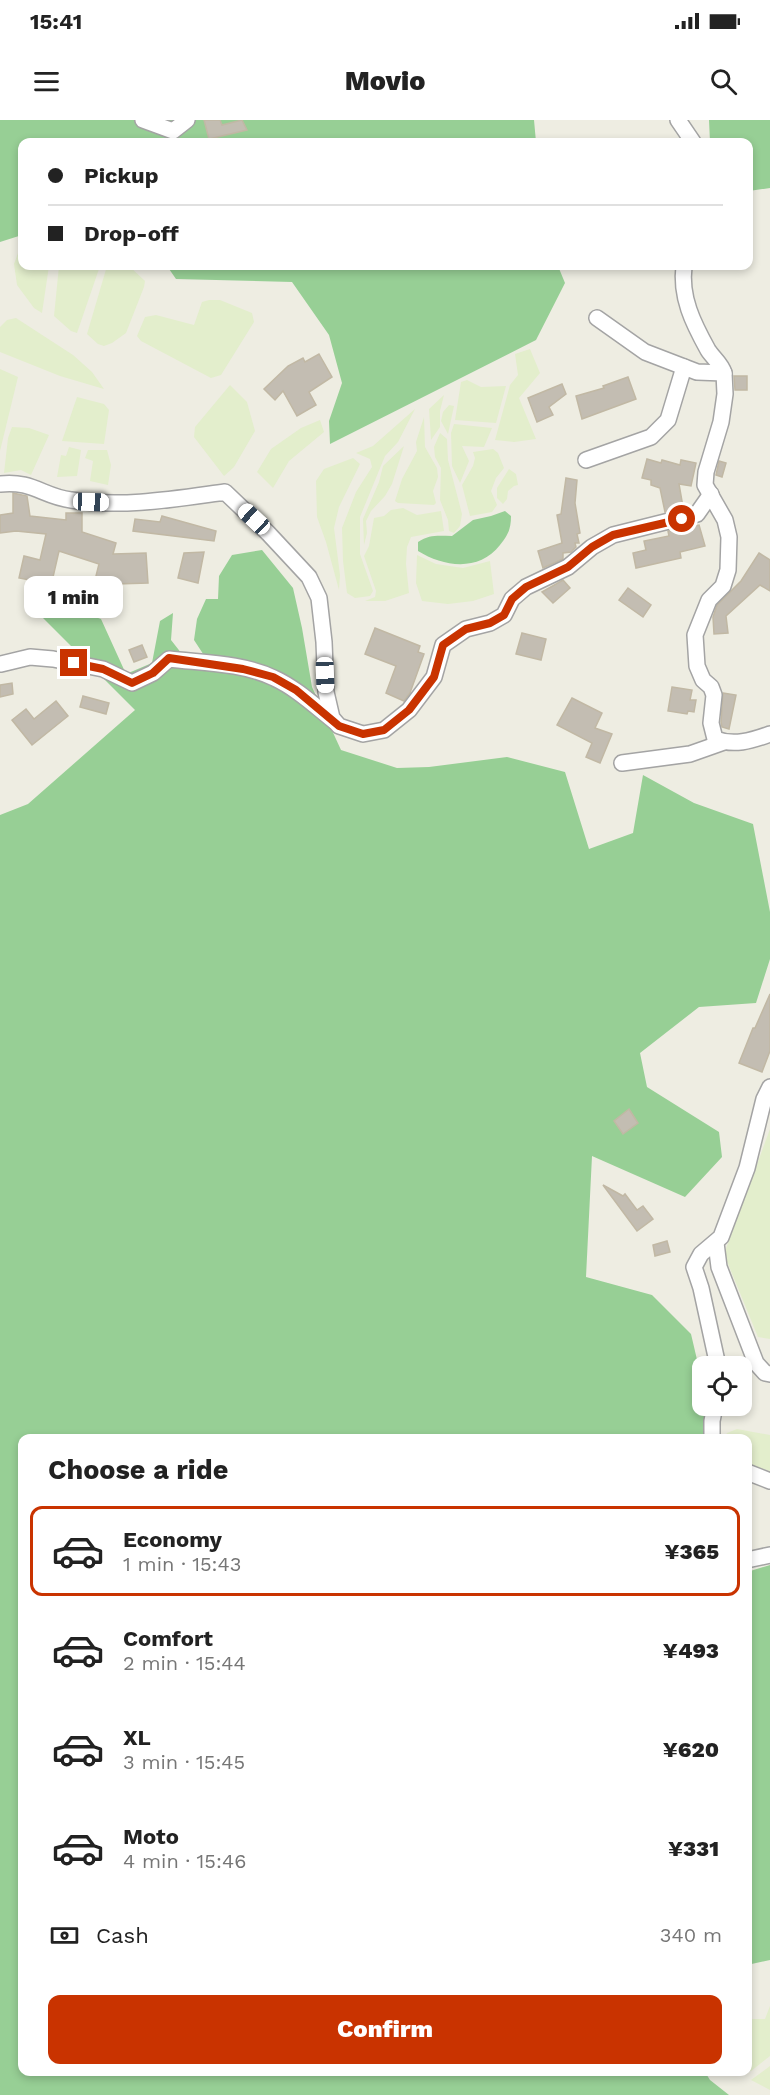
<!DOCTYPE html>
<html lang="en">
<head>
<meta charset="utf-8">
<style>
  body { margin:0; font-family:"Work Sans",sans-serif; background:#f6f6f6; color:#222; height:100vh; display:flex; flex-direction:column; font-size:22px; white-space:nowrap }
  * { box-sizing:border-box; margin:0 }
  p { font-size:20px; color:#767676 }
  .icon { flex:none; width:33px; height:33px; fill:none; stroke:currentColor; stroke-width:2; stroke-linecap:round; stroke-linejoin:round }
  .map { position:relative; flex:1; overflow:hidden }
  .details { position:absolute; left:18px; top:1314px; width:734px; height:642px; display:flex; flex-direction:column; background:#fff; border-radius:12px; box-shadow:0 3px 9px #0003 }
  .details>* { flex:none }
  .banner { position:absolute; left:18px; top:18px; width:735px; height:132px; border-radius:12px; box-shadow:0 3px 9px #0003; display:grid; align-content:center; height:132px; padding:0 30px; background:#fff }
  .fabs { position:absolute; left:692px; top:1236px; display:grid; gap:12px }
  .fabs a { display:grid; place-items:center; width:60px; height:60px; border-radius:12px; background:#fff; box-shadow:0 3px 9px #0003; font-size:30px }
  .end { position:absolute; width:27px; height:27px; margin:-14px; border:8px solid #c93300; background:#fff; box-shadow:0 0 0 3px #fff }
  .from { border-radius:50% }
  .bubble { position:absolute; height:42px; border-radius:12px; background:#fff; box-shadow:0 3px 9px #0003; font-size:20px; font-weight:800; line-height:42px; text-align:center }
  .car { position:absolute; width:18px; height:36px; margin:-18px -9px; border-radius:8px; box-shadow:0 0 4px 2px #0007; background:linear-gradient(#fff 24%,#345 0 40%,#fff 0 76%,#345 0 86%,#fff 0) }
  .banner b { display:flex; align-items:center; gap:21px; height:57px; font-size:22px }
  .banner b+b { border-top:2px solid #e0e0e0 }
  .banner i { width:15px; height:15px; background:#222 }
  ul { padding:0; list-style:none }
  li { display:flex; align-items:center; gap:18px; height:90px; margin:0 12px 9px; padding:0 18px; border:3px solid transparent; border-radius:12px }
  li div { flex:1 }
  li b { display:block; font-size:22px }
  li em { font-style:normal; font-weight:800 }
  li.current { border-color:#c93300 }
  li>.icon { width:54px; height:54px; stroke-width:1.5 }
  h2 { padding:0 30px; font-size:27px; line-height:72px }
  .pay { display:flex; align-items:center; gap:15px; height:66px; padding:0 30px; font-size:22px }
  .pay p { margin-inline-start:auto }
  .action { display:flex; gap:12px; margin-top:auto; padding:12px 30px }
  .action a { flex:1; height:69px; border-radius:12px; background:#c93300; color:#fff; font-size:24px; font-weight:800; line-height:69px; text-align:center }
  .status { display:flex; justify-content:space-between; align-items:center; height:42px; padding:0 30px; background:#fff; direction:ltr }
  .status svg { height:16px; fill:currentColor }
  header { display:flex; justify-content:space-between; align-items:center; height:78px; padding:0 30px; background:#fff; font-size:27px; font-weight:800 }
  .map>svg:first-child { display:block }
  .farmland { fill:#e3eecc }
  .forest { fill:#97cf95 }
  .building { fill:#c3bdb2; stroke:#c1b8a4; stroke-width:1.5 }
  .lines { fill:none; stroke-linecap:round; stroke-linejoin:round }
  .minor-casing { stroke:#a4a4a4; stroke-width:18 }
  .minor { stroke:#fff; stroke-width:15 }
  .route { stroke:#c93300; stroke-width:8 }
</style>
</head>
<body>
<div class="status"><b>15:41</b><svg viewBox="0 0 49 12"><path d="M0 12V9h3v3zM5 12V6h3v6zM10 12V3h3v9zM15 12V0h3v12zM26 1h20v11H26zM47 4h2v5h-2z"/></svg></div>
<header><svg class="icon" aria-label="menu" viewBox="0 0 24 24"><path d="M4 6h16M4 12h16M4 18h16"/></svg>Movio<svg class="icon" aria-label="search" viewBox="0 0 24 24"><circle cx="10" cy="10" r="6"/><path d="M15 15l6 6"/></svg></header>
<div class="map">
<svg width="770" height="1975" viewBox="0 0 770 1975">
  <rect width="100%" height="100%" fill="#eeede2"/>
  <g class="farmland">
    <path d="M 22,128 L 22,146 L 49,146 L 42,193 L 34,188 L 17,165 L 14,144 L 18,133 Z"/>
    <path d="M 59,146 L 100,146 L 77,213 L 71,211 L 54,196 Z"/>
    <path d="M 107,146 L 129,146 L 145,161 L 144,167 L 126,213 L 112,223 L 104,226 L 98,224 L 87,214 Z"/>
    <path d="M 209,180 L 220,180 L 252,193 L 254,202 L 221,255 L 211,258 L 141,221 L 137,216 L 145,197 L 156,195 L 194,205 L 202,182 Z"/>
    <path d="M 16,198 L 73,235 L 92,252 L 104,269 L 60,256 L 0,232 L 0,207 L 7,200 Z"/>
    <path d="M 530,229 L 540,253 L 519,278 L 536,319 L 514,322 L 495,320 L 510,265 L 518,255 L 515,234 Z"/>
    <path d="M 0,249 L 18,257 L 0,331 Z"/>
    <path d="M 467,260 L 481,267 L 506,266 L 496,303 L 455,300 L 461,262 Z"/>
    <path d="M 230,265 L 247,282 L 255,311 L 234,347 L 224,356 L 194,317 L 195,307 Z"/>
    <path d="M 444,275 L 440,291 L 440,307 L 431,320 L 429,289 Z"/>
    <path d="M 77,277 L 104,284 L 109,290 L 104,324 L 62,321 Z"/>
    <path d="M 449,285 L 454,286 L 448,314 L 441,301 L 443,292 Z"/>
    <path d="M 415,289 L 398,322 L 385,336 L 360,397 L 360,434 L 373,471 L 370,476 L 355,478 L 347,473 L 343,441 L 342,408 L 356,372 L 372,347 L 370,339 L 356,333 L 373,326 Z"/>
    <path d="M 424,297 L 425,327 L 437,348 L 438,357 L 433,371 L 436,383 L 434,385 L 398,383 L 395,381 L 402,359 L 417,331 L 416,322 Z"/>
    <path d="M 320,300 L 324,312 L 289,341 L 273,368 L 257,352 L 271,329 L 301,308 Z"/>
    <path d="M 454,304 L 492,308 L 484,327 L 462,326 L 469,341 L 460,363 L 452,346 L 451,313 Z"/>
    <path d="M 12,307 L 29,308 L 49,315 L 31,355 L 21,350 L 4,353 L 8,318 Z"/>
    <path d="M 440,313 L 447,319 L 448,340 L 462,394 L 460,406 L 454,413 L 449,411 L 448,400 L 440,380 L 441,348 L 435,337 L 434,327 Z"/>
    <path d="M 404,326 L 392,364 L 385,376 L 371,391 L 366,401 L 367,413 L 364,425 L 363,399 L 379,362 L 383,346 Z"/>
    <path d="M 69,327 L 81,330 L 77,356 L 57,357 L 61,335 L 66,336 Z"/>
    <path d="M 493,329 L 498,333 L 504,348 L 496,358 L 491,371 L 497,385 L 492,392 L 470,396 L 462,365 L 473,346 L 475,338 L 473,332 Z"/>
    <path d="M 88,330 L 107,330 L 111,345 L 108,365 L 90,361 L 93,341 L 85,338 Z"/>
    <path d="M 353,338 L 360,344 L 339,387 L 334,408 L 340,455 L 339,470 L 326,422 L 317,397 L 316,361 L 324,349 Z"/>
    <path d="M 509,349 L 516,354 L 518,365 L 514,366 L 508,371 L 507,379 L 503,384 L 497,378 L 497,368 Z"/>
    <path d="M 403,388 L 417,395 L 441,391 L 444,411 L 411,417 L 407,427 L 406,444 L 409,473 L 385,481 L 365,481 L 375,477 L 376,471 L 364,436 L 369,426 L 374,398 L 384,396 L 391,390 Z"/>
    <path d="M 417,435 L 436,444 L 463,448 L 490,441 L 494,474 L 473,481 L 448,484 L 422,481 L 416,463 Z"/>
    <path d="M 770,1009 L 770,1219 L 758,1217 L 724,1134 Z"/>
    <path d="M 737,1309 L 770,1315 L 770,1351 L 747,1344 L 747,1318 L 724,1318 L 727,1313 Z"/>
    <path d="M 770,1886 L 770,1936 L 751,1951 L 747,1949 L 747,1899 L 765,1899 Z"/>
    <path d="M 770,1946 L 770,1970 L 751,1960 Z"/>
  </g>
  <g class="forest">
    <path d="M 0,0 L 534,0 L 536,22 L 22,22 L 22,115 L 0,122 Z"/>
    <path d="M 709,0 L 770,0 L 770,68 L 749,71 L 748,22 L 710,22 Z"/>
    <path d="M 167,146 L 558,146 L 565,163 L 536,220 L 330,324 L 329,301 L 342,263 L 329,215 L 292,162 L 176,159 Z"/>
    <path d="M 505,391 L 511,396 C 511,409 508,415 500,425 C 479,452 444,447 418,431 L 418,422 C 430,414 439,416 452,416 L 473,400 L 491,396 Z"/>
    <path d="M 262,430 L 293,468 L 302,508 L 312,567 L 341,630 L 397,648 L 429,647 L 507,637 L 565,652 L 589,729 L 633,713 L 643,655 L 694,683 L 753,704 L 770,792 L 770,839 L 756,883 L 699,887 L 640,933 L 647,967 L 719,1012 L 722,1037 L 685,1077 L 592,1036 L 586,1157 L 652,1175 L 691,1214 L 702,1261 L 702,1286 L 708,1286 L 715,1318 L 22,1318 L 22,1952 L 705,1952 L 710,1960 L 729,1975 L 0,1975 L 0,695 L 28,684 L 135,590 L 24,479 L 26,472 L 101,499 L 126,554 L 152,543 L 160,501 L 173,493 L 171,520 L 189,543 L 211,546 L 194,520 L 197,499 L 206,479 L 218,479 L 219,456 L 232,435 Z"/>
    <path d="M 770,1445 L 770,1840 L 747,1845 L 747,1452 Z"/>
  </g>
  <g class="building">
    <path d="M 204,0 L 220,0 L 222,5 L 242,0 L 247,10 L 209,19 Z"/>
    <path d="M 319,234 L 332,257 L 309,272 L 316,285 L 297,296 L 283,271 L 275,280 L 264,269 L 288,246 L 303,238 L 305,242 Z"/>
    <path d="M 734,256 L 747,256 L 747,270 L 735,270 Z"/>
    <path d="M 628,257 L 636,279 L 582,299 L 576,276 L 604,268 L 603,266 Z"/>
    <path d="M 562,264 L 566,274 L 549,287 L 553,295 L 537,302 L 528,278 Z"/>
    <path d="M 647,339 L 661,343 L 662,340 L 680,345 L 681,340 L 696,343 L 691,366 L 679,364 L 683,387 L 665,392 L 660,368 L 651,365 L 651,360 L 642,358 Z"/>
    <path d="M 719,341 L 726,343 L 722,357 L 716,355 Z"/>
    <path d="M 566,358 L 577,360 L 575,383 L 580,413 L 577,414 L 579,423 L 575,423 L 576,427 L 571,432 L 563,433 L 563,439 L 543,448 L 538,431 L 562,423 L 557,395 L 561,394 Z"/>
    <path d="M 13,373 L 27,376 L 30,396 L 66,400 L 66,393 L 82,393 L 82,412 L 116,423 L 113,434 L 146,433 L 148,463 L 116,464 L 108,493 L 88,488 L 99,444 L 59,431 L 50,470 L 33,466 L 35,461 L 19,458 L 24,436 L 40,440 L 46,414 L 16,411 L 0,413 L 0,395 L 13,393 Z"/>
    <path d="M 162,396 L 216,411 L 214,421 L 133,411 L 135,399 L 160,402 Z"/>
    <path d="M 699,405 L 705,426 L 680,432 L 681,438 L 636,448 L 633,433 L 646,430 L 644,421 L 669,416 L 668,411 Z"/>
    <path d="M 204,432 L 198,463 L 178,458 L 184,433 Z"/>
    <path d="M 759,433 L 770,440 L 770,471 L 760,465 L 726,496 L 728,513 L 714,514 L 713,497 L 717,485 L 741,461 Z"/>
    <path d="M 563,460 L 570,468 L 553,483 L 542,472 Z"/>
    <path d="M 628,468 L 651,485 L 643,497 L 619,480 Z"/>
    <path d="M 375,508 L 420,526 L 418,532 L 424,534 L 410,573 L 404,581 L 386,573 L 396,546 L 365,534 Z"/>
    <path d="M 522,513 L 546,519 L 541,540 L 516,534 Z"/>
    <path d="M 142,525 L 147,537 L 134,542 L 129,530 Z"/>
    <path d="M 12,563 L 13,574 L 0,577 L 0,565 Z"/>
    <path d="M 672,567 L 692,570 L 690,580 L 696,580 L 694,592 L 688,591 L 687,594 L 668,591 Z"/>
    <path d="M 723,573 L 736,575 L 729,609 L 722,607 L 721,602 Z"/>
    <path d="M 83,576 L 109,583 L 106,594 L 80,587 Z"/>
    <path d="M 572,578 L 602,593 L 595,608 L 612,614 L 600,643 L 586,637 L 592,623 L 557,605 Z"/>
    <path d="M 56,581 L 68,596 L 32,625 L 12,600 L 26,589 L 34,599 Z"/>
    <path d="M 770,874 L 770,931 L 762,952 L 739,943 L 753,908 L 755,908 Z"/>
    <path d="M 629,989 L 638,1003 L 623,1014 L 614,1001 Z"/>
    <path d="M 603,1065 L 623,1076 L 625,1074 L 637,1090 L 643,1086 L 653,1099 L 637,1111 Z"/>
    <path d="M 667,1121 L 670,1132 L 655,1136 L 653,1125 Z"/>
  </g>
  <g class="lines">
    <g class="minor-casing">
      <g id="minor">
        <path d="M 143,0 L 173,11 L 187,0"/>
        <path d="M 678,0 L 693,22"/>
        <path d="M 684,146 C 680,177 693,203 708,230 C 713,238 721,243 724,253"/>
        <path d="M 597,198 L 645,232 L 697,252 L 724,253 L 725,274 L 721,302 L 706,352 L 705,365 L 725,400 L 729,417 L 728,450 L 723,466 L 709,480 L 695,515 L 697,546 L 703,560 L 711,567 L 714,575 L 711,603 L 715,619 C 734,626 751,621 770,614"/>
        <path d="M 586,340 L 651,317 L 668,300 L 684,247"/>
        <path d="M 0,364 C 32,360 44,377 71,380 C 123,388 174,379 225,372 L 268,413 L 309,457 L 319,478 L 324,522 L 326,572 L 332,598 L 339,606 L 363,614 L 384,610 L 409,590 L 434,557 L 443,525 L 466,509 L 490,503 L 504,495 L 512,479 L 526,467 L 568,447 L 592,427 L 613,415 L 697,394 L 711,374"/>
        <path d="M 1,544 L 30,537 L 53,539 L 103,549 L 132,563 L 153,553 L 169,539 C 203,543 243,543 274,558 C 296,568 315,586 334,601"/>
        <path d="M 622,643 L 690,634 L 724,622"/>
        <path d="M 716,1123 L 719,1147 L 756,1243 L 765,1253 L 770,1254"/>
        <path d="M 718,1246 L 701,1168 L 694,1147 L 701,1134 L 721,1117 L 747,1048 L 764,979 L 770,967"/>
        <path d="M 712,1318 L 712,1301 L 715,1286"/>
        <path d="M 747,1352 L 770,1361"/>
        <path d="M 747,1440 L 770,1435"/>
      </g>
    </g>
    <use href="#minor" class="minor"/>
  </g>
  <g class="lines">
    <path class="route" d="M 74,543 L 103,549 L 132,563 L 153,553 L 169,538 L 243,549 L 273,557 L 296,570 L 339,606 L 363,614 L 384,610 L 409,590 L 434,557 L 443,525 L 466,509 L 490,503 L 504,495 L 512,479 L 526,467 L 568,447 L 592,427 L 613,415 L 682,399"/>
  </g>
</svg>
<div class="fabs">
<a><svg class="icon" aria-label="locate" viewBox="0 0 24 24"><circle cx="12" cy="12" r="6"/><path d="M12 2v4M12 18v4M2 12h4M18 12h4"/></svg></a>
</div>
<i class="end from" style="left:682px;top:399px"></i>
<i class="end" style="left:74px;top:543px"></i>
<div class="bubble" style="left:24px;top:456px;width:99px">1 min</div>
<i class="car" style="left:91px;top:382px;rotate:92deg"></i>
<i class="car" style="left:254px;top:399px;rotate:313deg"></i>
<i class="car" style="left:325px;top:555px;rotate:178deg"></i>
<div class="banner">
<b><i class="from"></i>Pickup</b>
<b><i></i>Drop-off</b>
</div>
<section class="details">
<h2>Choose a ride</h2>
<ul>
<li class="current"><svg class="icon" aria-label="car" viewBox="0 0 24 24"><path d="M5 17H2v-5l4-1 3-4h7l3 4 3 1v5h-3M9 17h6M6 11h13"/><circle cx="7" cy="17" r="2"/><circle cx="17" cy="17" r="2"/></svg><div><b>Economy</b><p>1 min · 15:43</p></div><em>¥365</em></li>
<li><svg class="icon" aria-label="car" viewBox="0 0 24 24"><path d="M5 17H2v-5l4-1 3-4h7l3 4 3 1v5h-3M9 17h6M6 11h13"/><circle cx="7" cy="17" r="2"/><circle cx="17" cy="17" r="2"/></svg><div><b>Comfort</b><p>2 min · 15:44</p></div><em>¥493</em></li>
<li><svg class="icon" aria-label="car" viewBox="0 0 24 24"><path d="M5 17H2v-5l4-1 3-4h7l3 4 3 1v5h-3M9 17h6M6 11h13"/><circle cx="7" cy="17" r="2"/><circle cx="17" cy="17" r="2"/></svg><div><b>XL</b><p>3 min · 15:45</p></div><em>¥620</em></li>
<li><svg class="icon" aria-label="car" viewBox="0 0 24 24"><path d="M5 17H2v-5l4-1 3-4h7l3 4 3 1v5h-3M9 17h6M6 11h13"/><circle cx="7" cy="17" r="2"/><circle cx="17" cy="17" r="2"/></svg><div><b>Moto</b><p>4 min · 15:46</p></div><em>¥331</em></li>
</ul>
<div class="pay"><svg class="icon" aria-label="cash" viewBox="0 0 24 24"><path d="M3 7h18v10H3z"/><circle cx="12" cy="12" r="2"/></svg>Cash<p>340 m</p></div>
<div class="action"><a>Confirm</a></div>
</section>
</div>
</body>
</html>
